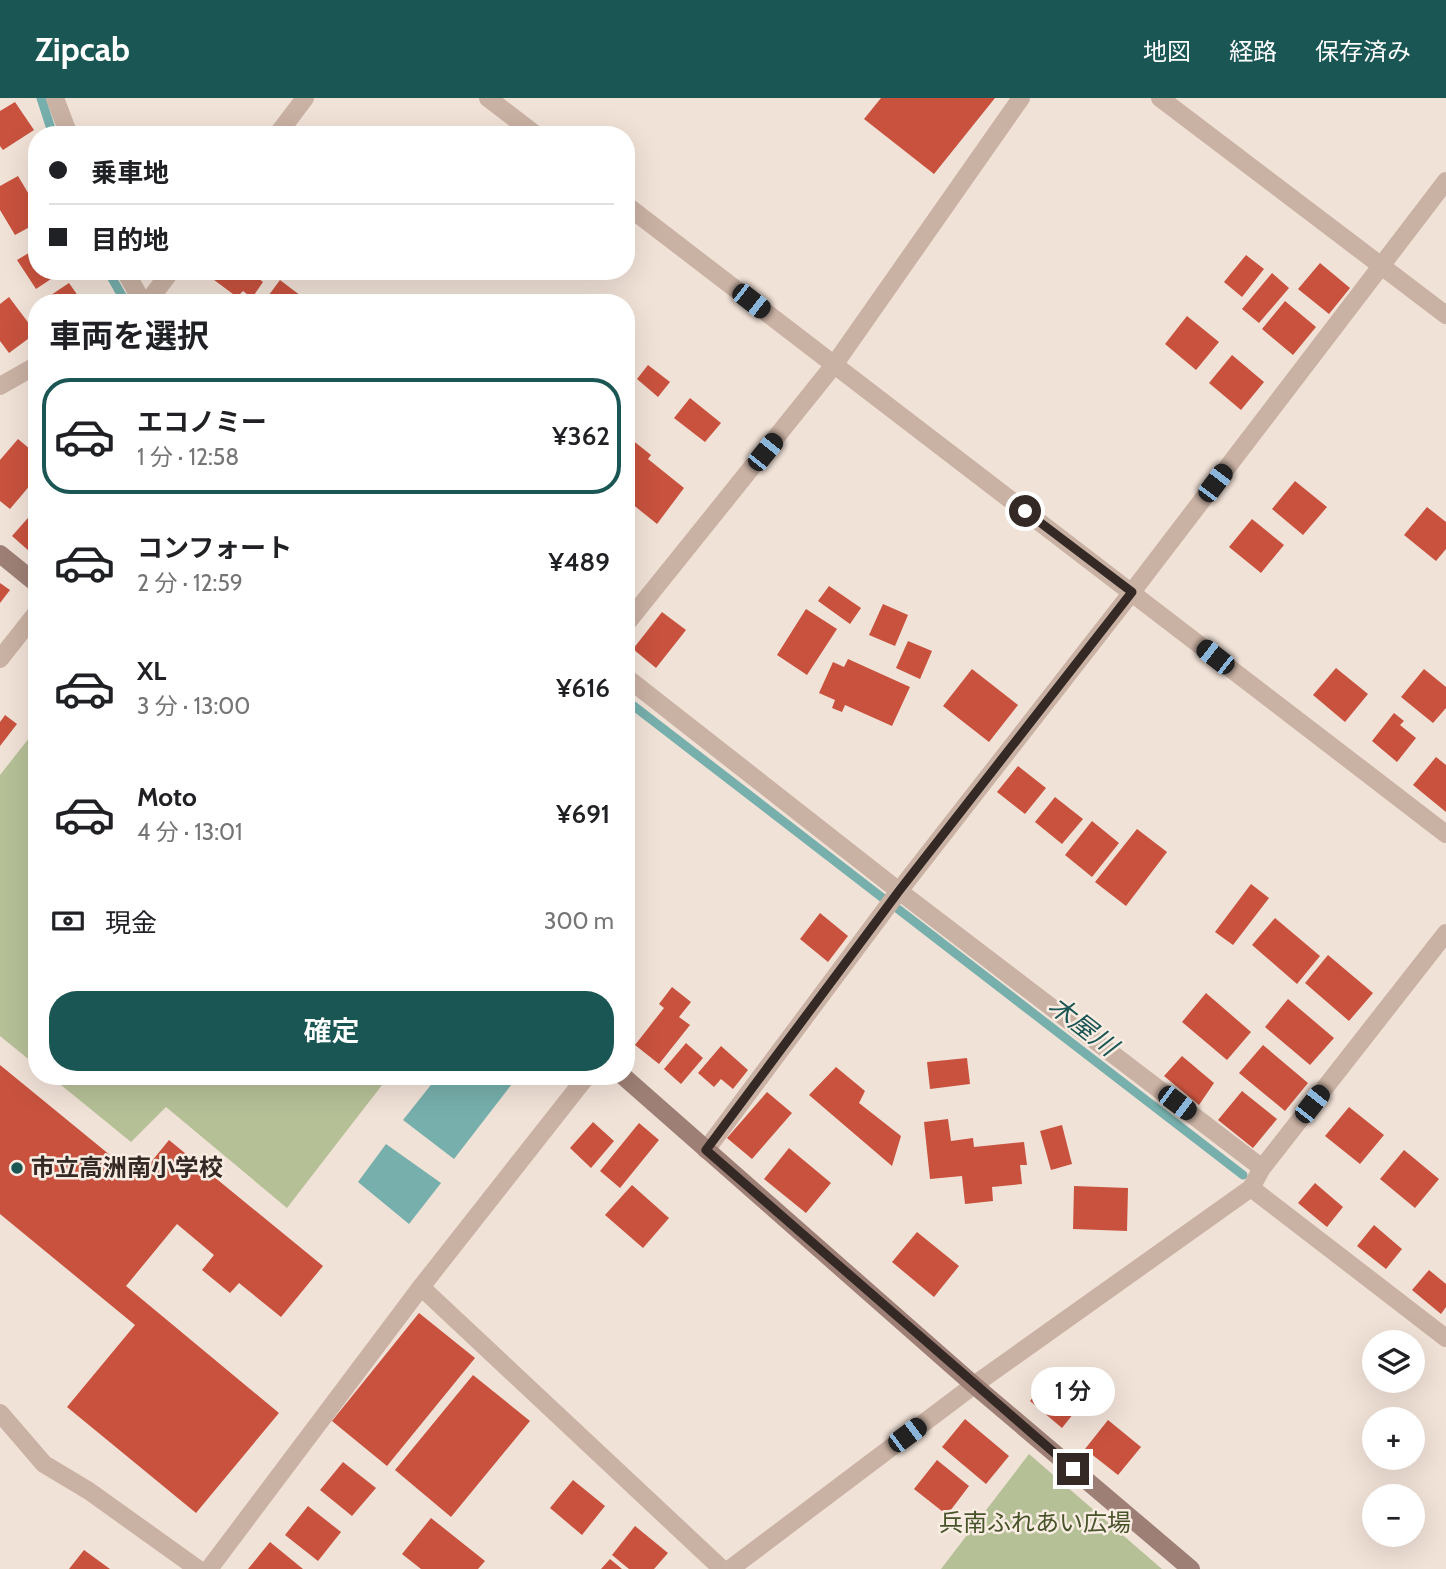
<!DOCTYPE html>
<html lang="ja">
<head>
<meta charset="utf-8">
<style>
  body { margin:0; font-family:Cabin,"Noto Sans JP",sans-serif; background:#f2f2f2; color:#202124; height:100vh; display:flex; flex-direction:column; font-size:26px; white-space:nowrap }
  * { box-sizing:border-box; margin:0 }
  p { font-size:23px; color:#757577 }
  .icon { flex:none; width:38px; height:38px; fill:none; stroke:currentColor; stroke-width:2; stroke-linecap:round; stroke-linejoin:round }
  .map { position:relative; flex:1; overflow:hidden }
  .sheet { position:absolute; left:28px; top:196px; width:607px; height:791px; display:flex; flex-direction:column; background:#fff; border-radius:28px; box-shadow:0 7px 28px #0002 }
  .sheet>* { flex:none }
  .top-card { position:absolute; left:28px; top:28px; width:607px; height:154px; border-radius:28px; box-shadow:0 7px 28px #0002; display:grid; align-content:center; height:154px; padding:0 21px; background:#fff }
  .controls { position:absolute; left:1362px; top:1232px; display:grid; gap:14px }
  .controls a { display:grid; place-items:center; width:63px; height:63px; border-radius:50%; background:#fff; box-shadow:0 7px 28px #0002; font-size:35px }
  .end { position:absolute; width:32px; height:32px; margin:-16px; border:9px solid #342925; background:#fff; box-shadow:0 0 0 4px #fff }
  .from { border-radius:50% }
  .bubble { position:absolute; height:49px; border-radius:24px; background:#fff; box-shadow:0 7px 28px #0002; font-size:23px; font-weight:600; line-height:49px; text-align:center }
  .car { position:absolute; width:21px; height:42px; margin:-21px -10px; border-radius:9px; box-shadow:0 0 5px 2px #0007; background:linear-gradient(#222 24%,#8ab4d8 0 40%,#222 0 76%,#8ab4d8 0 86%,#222 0) }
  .top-card b { display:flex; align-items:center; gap:24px; height:66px; font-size:26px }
  .top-card b+b { border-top:2px solid #e0e0e0 }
  .top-card i { width:18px; height:18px; background:#202124 }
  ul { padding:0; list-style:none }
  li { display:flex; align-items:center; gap:21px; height:116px; margin:0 14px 10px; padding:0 7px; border:4px solid transparent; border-radius:28px }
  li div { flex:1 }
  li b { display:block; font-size:26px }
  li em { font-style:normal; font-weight:600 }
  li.current { border-color:#1a5654 }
  li>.icon { width:63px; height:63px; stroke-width:1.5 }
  h2 { padding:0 21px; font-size:32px; line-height:84px }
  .pay { display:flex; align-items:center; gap:18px; height:77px; padding:0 21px; font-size:26px }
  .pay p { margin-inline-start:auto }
  .cta { display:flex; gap:14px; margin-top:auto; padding:14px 21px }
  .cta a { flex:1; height:80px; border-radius:28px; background:#1a5654; color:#fff; font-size:28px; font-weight:600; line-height:80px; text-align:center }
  header { display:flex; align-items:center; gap:42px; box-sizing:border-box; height:98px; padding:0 35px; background:#1a5654; color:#fff }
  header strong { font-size:33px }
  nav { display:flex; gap:38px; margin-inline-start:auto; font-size:24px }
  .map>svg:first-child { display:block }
  .green { fill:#b6c097 }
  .water { fill:#76afac }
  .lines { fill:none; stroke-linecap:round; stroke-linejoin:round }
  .stream { stroke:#76afac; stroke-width:9 }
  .building { fill:#c8523e }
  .street { stroke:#c9b1a3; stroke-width:18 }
  .secondary { stroke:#9d7f75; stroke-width:18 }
  .route { stroke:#342925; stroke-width:9 }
  .poi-dot { fill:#1a5654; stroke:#f9ede3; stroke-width:2.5 }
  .labels { text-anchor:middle; stroke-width:5; stroke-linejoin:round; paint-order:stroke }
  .poi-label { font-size:24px; font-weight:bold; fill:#342925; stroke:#f9ede3; text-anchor:start }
  .park-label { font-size:24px; fill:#475329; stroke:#f9ede3 }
  .water-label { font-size:26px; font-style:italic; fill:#1a5654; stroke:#f9ede3 }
</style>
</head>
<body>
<header>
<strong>Zipcab</strong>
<nav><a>地図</a><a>経路</a><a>保存済み</a></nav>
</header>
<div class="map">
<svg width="1446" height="1471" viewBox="0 0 1446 1471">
  <rect width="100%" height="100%" fill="#f1e2d7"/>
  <g class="green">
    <path d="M 37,630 L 37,968 L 0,938 L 0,677 Z"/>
    <path d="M 50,978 L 389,978 L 287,1110 L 166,1009 L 131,1044 Z"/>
    <path d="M 1029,1356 L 1162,1471 L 941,1471 Z"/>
  </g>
  <g class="water">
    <path d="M 438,978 L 518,978 L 454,1061 L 403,1022 Z"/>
    <path d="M 386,1046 L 441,1085 L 409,1126 L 358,1084 Z"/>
  </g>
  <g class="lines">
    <g class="stream">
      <path d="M 41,0 L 53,37"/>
      <path d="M 108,173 L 126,205"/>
      <path d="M 626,602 L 884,801"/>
      <path d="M 898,811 L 1243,1077"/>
    </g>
  </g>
  <g class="building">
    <path d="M 881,0 L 995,0 L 934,76 L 864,21 Z"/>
    <path d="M 15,4 L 34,32 L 3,52 L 0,48 L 0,13 Z"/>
    <path d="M 18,78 L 37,110 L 37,125 L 15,137 L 0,112 L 0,88 Z"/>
    <path d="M 37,150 L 37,173 L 63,173 L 36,191 L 17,162 Z"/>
    <path d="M 1246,157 L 1264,171 L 1242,199 L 1224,184 Z"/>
    <path d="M 1320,165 L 1350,190 L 1329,216 L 1298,191 Z"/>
    <path d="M 202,173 L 249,173 L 263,184 L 252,200 L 243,193 L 237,199 Z"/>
    <path d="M 1272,175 L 1289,190 L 1259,225 L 1242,211 Z"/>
    <path d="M 280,182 L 305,201 L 302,205 L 263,205 Z"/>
    <path d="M 69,185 L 83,205 L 39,205 Z"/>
    <path d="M 200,196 L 207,202 L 210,198 L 220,205 L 194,205 Z"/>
    <path d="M 9,199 L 36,235 L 9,255 L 0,243 L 0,206 Z"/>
    <path d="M 1285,203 L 1316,229 L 1293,257 L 1262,231 Z"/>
    <path d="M 1187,218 L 1219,244 L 1196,272 L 1165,246 Z"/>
    <path d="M 1232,257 L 1264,284 L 1241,312 L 1209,285 Z"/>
    <path d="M 648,267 L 670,284 L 658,299 L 637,281 Z"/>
    <path d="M 690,300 L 721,325 L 705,344 L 674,320 Z"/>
    <path d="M 18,341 L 37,357 L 37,379 L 10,411 L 0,403 L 0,362 Z"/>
    <path d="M 631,341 L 651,357 L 648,361 L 684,390 L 657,426 L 626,401 L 626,347 Z"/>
    <path d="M 1295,383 L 1327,409 L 1303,437 L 1272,411 Z"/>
    <path d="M 1427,409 L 1446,424 L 1446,451 L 1436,463 L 1404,437 Z"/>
    <path d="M 35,412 L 37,414 L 37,460 L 12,438 Z"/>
    <path d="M 1252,421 L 1284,447 L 1261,475 L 1229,449 Z"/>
    <path d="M 0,485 L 10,492 L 0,505 Z"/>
    <path d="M 829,488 L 861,510 L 850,526 L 818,503 Z"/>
    <path d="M 883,506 L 908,517 L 895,548 L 869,537 Z"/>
    <path d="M 806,511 L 837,531 L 807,577 L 777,557 Z"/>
    <path d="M 662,514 L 686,532 L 656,570 L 633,551 Z"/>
    <path d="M 908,543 L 932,553 L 920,581 L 896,570 Z"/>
    <path d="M 848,561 L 910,589 L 892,628 L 845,607 L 842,614 L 832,610 L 835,602 L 819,595 L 833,564 L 844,569 Z"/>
    <path d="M 1336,570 L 1368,596 L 1345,624 L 1313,597 Z"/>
    <path d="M 972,571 L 1018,607 L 989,644 L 943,608 Z"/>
    <path d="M 1424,571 L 1446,589 L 1446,610 L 1433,625 L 1401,599 Z"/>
    <path d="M 1394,615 L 1404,623 L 1400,627 L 1416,640 L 1397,664 L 1372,643 Z"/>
    <path d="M 5,617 L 17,626 L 0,648 L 0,624 Z"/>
    <path d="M 1436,659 L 1446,667 L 1446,714 L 1413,687 Z"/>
    <path d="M 1018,668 L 1046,690 L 1025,716 L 997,694 Z"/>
    <path d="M 1055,699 L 1083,721 L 1062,746 L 1035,724 Z"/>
    <path d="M 1092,723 L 1119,745 L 1092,779 L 1065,757 Z"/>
    <path d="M 1137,731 L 1167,754 L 1126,808 L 1095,784 Z"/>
    <path d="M 1251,786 L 1269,800 L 1233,847 L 1215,834 Z"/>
    <path d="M 820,815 L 848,838 L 828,864 L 800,841 Z"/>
    <path d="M 1275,820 L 1320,858 L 1297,886 L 1252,847 Z"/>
    <path d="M 1328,857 L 1373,895 L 1349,923 L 1305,885 Z"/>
    <path d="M 672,889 L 691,904 L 679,919 L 690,927 L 659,966 L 635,947 L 664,910 L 659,906 Z"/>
    <path d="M 1206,895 L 1251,934 L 1227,962 L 1182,924 Z"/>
    <path d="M 1288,901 L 1334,940 L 1310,967 L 1265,929 Z"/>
    <path d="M 686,945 L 703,960 L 681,986 L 664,971 Z"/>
    <path d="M 1263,947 L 1308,985 L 1285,1013 L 1239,975 Z"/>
    <path d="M 721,948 L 748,972 L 733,991 L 721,981 L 714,989 L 698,975 Z"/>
    <path d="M 1182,958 L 1214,985 L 1199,1007 L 1164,978 Z"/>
    <path d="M 967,960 L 970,986 L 930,991 L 927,964 Z"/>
    <path d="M 0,967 L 138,1080 L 169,1042 L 323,1168 L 281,1219 L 239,1185 L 230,1195 L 202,1172 L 214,1157 L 177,1126 L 126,1188 L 279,1315 L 196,1415 L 67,1309 L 135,1227 L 0,1116 Z"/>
    <path d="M 836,969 L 865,993 L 859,1005 L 901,1038 L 892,1068 L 809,997 Z"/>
    <path d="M 1242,993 L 1277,1021 L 1253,1050 L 1218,1022 Z"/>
    <path d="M 767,994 L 792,1015 L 752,1061 L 727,1040 Z"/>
    <path d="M 1349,1009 L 1384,1037 L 1360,1066 L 1325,1038 Z"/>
    <path d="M 948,1021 L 951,1043 L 973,1040 L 974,1049 L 1024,1044 L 1027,1067 L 1020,1067 L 1022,1086 L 992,1089 L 993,1103 L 965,1106 L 962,1078 L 930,1081 L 924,1024 Z"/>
    <path d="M 593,1024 L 614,1043 L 591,1070 L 570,1050 Z"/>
    <path d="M 639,1025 L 659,1042 L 620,1090 L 600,1073 Z"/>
    <path d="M 1062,1027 L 1072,1066 L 1051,1072 L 1040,1033 Z"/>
    <path d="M 789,1050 L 831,1085 L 806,1115 L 764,1081 Z"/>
    <path d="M 1404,1052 L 1439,1081 L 1415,1110 L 1380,1081 Z"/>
    <path d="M 1315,1085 L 1343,1109 L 1327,1129 L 1298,1105 Z"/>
    <path d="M 632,1087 L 669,1120 L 643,1150 L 605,1117 Z"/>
    <path d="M 1074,1088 L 1128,1090 L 1127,1133 L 1073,1131 Z"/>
    <path d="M 1374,1127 L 1402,1151 L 1386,1171 L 1357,1148 Z"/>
    <path d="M 917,1134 L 959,1168 L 934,1199 L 892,1164 Z"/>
    <path d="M 1429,1172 L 1446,1186 L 1446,1209 L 1441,1216 L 1412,1192 Z"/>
    <path d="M 419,1215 L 475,1260 L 387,1368 L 332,1323 Z"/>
    <path d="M 1052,1275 L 1085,1301 L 1062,1330 L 1030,1303 Z"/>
    <path d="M 473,1277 L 530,1323 L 451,1419 L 395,1372 Z"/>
    <path d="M 965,1321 L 1009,1358 L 986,1386 L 942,1349 Z"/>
    <path d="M 1108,1322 L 1141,1349 L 1118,1377 L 1085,1351 Z"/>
    <path d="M 937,1362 L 969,1388 L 947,1417 L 914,1391 Z"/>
    <path d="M 343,1364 L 376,1390 L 352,1418 L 320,1392 Z"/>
    <path d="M 573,1382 L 605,1408 L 582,1437 L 550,1410 Z"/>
    <path d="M 308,1408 L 341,1434 L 318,1463 L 285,1437 Z"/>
    <path d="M 431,1420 L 485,1463 L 478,1471 L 421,1471 L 402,1456 Z"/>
    <path d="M 635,1428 L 668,1455 L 654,1471 L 629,1471 L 612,1457 Z"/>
    <path d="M 270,1444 L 303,1471 L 248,1471 Z"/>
    <path d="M 84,1452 L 110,1471 L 69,1471 Z"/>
    <path d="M 610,1461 L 622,1471 L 601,1471 Z"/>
  </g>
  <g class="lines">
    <g class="street">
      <path d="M 55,0 L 69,37"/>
      <path d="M 488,0 L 536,37"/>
      <path d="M 1160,0 L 1446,217"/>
      <path d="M 277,37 L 305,0"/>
      <path d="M 626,107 L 1446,736"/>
      <path d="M 125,173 L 143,205"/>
      <path d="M 147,205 L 171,173"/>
      <path d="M 0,288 L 37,267"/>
      <path d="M 626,526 L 834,267 L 1021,0"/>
      <path d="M 0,561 L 37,514"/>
      <path d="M 626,579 L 899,793 L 1262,1070"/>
      <path d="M 706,1052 L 899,793 L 1132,494 L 1446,83"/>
      <path d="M 1251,1090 L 1446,1240"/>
      <path d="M 421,1189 L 722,1471"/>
      <path d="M 0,1315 L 44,1366 L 89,1393 L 198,1471"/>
      <path d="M 209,1471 L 421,1189 L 587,978"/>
      <path d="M 730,1471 L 974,1287 L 1251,1090 L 1262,1070 L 1446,835"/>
    </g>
    <g class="secondary">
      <path d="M 0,456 L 37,486"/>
      <path d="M 623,978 L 974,1287 L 1191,1471"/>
    </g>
  </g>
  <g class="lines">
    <path class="route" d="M 1025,413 L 1132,494 L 899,793 L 706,1052 L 1073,1371"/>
  </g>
  <circle class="poi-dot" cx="17" cy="1070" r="7"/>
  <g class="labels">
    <g class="poi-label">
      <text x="31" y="1078">市立高洲南小学校</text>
    </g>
    <g class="park-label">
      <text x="1035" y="1433">兵南ふれあい広場</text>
    </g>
    <g class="water-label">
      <text transform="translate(1083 928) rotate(38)" y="9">木屋川</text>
    </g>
  </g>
</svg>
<div class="controls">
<a><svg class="icon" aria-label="layers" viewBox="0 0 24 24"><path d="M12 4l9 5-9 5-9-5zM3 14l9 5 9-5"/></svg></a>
<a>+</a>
<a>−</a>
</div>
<i class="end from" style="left:1025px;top:413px"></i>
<i class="end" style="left:1073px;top:1371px"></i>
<div class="bubble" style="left:1031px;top:1269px;width:84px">1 分</div>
<i class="car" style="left:751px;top:203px;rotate:128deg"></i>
<i class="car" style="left:765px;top:354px;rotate:39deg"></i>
<i class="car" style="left:1215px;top:385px;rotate:37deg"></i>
<i class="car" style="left:1215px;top:559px;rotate:308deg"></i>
<i class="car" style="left:1177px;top:1005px;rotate:127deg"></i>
<i class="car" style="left:1312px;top:1006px;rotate:38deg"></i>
<i class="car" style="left:907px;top:1337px;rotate:53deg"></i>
<div class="top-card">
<b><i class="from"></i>乗車地</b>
<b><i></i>目的地</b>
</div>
<section class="sheet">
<h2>車両を選択</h2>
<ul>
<li class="current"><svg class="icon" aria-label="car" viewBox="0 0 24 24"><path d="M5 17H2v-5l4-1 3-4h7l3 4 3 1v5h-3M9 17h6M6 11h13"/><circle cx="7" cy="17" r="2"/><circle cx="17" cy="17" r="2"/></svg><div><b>エコノミー</b><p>1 分 · 12:58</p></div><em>¥362</em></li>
<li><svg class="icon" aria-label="car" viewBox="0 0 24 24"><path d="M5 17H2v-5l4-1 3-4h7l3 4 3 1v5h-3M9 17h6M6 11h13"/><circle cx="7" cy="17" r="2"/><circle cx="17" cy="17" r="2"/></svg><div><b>コンフォート</b><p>2 分 · 12:59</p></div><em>¥489</em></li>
<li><svg class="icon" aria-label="car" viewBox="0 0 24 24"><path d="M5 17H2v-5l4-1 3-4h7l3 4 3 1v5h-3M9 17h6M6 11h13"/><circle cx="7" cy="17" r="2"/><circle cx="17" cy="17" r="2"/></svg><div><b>XL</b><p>3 分 · 13:00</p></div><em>¥616</em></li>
<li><svg class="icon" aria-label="car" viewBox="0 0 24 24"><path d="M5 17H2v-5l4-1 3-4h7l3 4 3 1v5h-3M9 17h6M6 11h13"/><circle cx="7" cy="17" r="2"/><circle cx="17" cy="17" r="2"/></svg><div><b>Moto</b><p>4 分 · 13:01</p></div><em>¥691</em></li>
</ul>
<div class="pay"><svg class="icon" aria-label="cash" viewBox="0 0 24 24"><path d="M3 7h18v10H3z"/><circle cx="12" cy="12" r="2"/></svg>現金<p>300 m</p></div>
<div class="cta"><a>確定</a></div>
</section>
</div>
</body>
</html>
